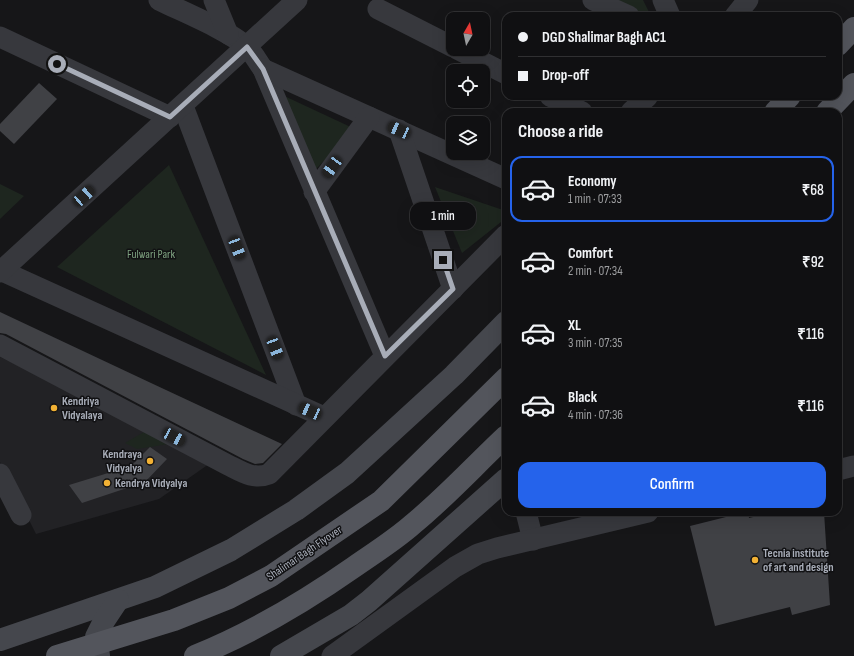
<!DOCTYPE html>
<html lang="en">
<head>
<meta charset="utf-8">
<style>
  body { margin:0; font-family:"Sofia Sans Condensed",sans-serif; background:#1e1e20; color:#f1f3f6; height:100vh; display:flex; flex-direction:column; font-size:15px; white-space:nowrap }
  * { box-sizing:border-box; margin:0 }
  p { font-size:13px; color:#9c9d9f }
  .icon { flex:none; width:22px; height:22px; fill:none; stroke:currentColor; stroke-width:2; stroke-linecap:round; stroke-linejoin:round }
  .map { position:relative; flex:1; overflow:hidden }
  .drawer { position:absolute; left:502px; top:108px; width:340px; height:408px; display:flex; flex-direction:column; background:#101012; border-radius:12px; box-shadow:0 4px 16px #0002,0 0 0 1px #303032 }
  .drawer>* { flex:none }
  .guide { position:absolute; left:502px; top:12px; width:340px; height:88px; border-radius:12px; box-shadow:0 4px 16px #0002,0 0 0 1px #303032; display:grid; align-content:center; height:88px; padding:0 16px; background:#101012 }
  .needle { width:26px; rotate:9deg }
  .tools { position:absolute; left:446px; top:12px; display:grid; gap:8px }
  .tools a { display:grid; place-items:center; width:44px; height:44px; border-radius:8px; background:#101012; box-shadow:0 4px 16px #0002,0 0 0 1px #303032; font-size:20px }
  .end { position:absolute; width:18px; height:18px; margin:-9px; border:5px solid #a8adb8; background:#111; box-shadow:0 0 0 2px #111 }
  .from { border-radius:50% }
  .bubble { position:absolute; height:28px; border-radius:12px; background:#101012; box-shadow:0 4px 16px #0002,0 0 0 1px #303032; font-size:13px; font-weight:600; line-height:28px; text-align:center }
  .car { position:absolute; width:12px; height:24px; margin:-12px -6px; border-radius:5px; box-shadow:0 0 3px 1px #0007; background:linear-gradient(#222 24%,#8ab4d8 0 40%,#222 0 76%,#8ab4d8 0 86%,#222 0) }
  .guide b { display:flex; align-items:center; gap:14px; height:38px; font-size:15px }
  .guide b+b { border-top:1px solid #303032 }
  .guide i { width:10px; height:10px; background:#f1f3f6 }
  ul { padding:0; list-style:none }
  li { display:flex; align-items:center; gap:12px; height:66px; margin:0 8px 6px; padding:0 8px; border:2px solid transparent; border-radius:12px }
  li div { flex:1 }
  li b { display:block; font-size:15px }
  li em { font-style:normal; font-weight:600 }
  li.selected { border-color:#2563eb }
  li>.icon { width:36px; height:36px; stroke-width:1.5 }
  h2 { padding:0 16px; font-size:18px; line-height:48px }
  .action { display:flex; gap:8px; margin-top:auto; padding:8px 16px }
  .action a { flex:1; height:46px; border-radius:12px; background:#2563eb; color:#fff; font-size:16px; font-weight:600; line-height:46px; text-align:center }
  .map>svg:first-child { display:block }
  .built { fill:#222225 }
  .green { fill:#1e261f }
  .building { fill:#404145 }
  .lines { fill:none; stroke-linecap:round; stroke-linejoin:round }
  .street { stroke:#37383d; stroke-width:21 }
  .secondary { stroke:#45474d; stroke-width:22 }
  .primary { stroke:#53555c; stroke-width:22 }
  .primary-bridge { stroke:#53555c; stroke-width:22 }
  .route { stroke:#a8adb8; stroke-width:5 }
  .poi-dot { fill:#f2b134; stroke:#111113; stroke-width:1.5 }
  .labels { text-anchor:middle; stroke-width:3; stroke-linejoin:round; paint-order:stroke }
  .park-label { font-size:12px; fill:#7fa381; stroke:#111113 }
  .poi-label { font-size:12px; font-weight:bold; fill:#a8adb8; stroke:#111113; text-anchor:start }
  .street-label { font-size:12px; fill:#a8adb8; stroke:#111113 }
</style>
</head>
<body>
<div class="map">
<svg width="854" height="656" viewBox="0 0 854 656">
  <rect width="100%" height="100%" fill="#161618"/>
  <path class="built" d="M 0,357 L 216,459 L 159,499 L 36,534 L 0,462 Z"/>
  <g class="green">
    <path d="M 612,0 L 643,0 L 651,16 L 648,16 Z"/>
    <path d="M 280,94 L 355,129 L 316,169 Z"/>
    <path d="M 169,165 L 266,375 L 57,267 Z"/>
    <path d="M 0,184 L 24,196 L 0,219 Z"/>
    <path d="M 435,187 L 506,211 L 506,218 L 462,253 Z"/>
    <path d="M 144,432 L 169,444 L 137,449 L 125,443 Z"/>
  </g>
  <g class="building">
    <path d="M 39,83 L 57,99 L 14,144 L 0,131 L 0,124 Z"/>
    <path d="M 0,312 L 151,383 L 282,444 L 263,463 L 255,464 L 243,459 L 6,334 L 0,333 Z"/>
    <path d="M 150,447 L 167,459 L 145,482 L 82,503 L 69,485 L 131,466 Z"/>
    <path d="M 746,512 L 748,512 L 749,518 L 775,512 L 824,512 L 830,605 L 792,615 L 790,607 L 715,626 L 690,526 Z"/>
  </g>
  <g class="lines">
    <g class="street">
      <path d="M 159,0 C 183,12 228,30 247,47 C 253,53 258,62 263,69 L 385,356"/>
      <path d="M 214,0 L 228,34"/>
      <path d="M 593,0 L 629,16"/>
      <path d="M 663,0 L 670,16"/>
      <path d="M 378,9 L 453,47"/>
      <path d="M 735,16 L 748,0"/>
      <path d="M 0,37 L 170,117"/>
      <path d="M 457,49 L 506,74"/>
      <path d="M 263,69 L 506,179"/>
      <path d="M 550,96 L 582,112"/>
      <path d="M 183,106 L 296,405"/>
      <path d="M 631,112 L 648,96"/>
      <path d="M 399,130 L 453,289"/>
      <path d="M 314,192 L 369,117"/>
      <path d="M 2,271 L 324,417"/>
      <path d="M 0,272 L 297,0"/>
      <path d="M 0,345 L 228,465 C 242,472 254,480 269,474 L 506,235"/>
      <path d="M 838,470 L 854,466"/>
      <path d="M 0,474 L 21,515"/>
      <path d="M 526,512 L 533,540"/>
      <path d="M 332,656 L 455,567 L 478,554 L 497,548 L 648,512"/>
    </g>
    <g class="secondary">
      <path d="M 0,640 L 155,587 L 231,550 L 296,510 L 347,473 L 454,375 L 506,322"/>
      <path d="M 99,656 L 96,637 L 104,621 L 118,600"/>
      <path d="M 281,656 L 351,615 L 369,601 L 506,479"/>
    </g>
    <g class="primary">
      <path d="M 838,45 L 854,28"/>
      <path d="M 775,112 L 790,96"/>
      <path d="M 827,112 L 854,84"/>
      <path d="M 195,656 C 252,633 304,602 354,567 C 374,553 395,540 413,524 C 446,497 475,465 506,436"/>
    </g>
    <path class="primary-bridge" d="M 57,656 L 174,620 L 229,598 L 271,576 L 381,501 L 506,378"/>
  </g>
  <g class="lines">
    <path class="route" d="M 57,64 L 170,117 L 247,47 L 263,69 L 385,356 L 453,289 L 443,260"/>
  </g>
  <g class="poi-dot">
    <circle cx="54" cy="408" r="4"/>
    <circle cx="150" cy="461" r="4"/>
    <circle cx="107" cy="483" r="4"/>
    <circle cx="755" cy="560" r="4"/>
  </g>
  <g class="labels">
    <g class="park-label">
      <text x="151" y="258">Fulwari Park</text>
    </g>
    <g class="poi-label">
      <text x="62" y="405">Kendriya<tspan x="62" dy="14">Vidyalaya</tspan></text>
      <text x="142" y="458" text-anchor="end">Kendraya<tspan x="142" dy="14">Vidyalya</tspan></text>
      <text x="115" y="487">Kendrya Vidyalya</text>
      <text x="763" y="557">Tecnia institute<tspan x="763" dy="14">of art and design</tspan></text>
    </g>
    <g class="street-label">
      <text transform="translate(304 553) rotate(-34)" y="4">Shalimar Bagh Flyover</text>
    </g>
  </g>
</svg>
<div class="tools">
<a><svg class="needle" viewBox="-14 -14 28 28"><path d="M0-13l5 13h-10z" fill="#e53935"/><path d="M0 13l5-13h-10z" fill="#9c9d9f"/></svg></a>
<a><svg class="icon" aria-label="locate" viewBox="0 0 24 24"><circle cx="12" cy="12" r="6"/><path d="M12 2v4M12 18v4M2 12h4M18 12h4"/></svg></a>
<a><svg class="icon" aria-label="layers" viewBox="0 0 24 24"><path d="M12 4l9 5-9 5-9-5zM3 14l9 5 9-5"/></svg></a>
</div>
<i class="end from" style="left:57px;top:64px"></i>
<i class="end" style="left:443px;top:260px"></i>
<div class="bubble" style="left:410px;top:202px;width:66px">1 min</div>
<i class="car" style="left:399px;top:130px;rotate:294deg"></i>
<i class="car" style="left:332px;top:167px;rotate:216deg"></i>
<i class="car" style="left:84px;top:196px;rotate:48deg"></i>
<i class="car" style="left:237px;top:248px;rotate:159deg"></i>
<i class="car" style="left:275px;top:348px;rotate:159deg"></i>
<i class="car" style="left:310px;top:411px;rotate:294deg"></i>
<i class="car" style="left:174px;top:437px;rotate:118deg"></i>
<div class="guide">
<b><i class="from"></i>DGD Shalimar Bagh AC1</b>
<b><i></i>Drop-off</b>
</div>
<section class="drawer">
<h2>Choose a ride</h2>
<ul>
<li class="selected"><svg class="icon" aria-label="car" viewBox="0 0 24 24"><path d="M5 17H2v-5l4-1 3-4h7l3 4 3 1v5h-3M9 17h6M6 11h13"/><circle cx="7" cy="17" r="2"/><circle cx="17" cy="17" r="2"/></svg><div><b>Economy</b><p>1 min · 07:33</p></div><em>₹68</em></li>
<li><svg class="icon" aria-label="car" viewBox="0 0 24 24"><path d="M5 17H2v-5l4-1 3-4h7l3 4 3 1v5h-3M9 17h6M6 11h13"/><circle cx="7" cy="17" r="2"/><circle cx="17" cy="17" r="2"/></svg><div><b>Comfort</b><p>2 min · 07:34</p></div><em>₹92</em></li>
<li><svg class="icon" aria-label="car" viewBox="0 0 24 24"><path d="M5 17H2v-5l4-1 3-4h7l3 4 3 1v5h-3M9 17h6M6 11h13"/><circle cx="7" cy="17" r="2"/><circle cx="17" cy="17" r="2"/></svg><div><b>XL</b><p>3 min · 07:35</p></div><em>₹116</em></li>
<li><svg class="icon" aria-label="car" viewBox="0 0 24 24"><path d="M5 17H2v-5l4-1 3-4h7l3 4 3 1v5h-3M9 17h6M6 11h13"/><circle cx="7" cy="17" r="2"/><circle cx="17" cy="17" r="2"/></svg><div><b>Black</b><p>4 min · 07:36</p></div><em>₹116</em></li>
</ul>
<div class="action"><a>Confirm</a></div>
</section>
</div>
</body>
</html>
